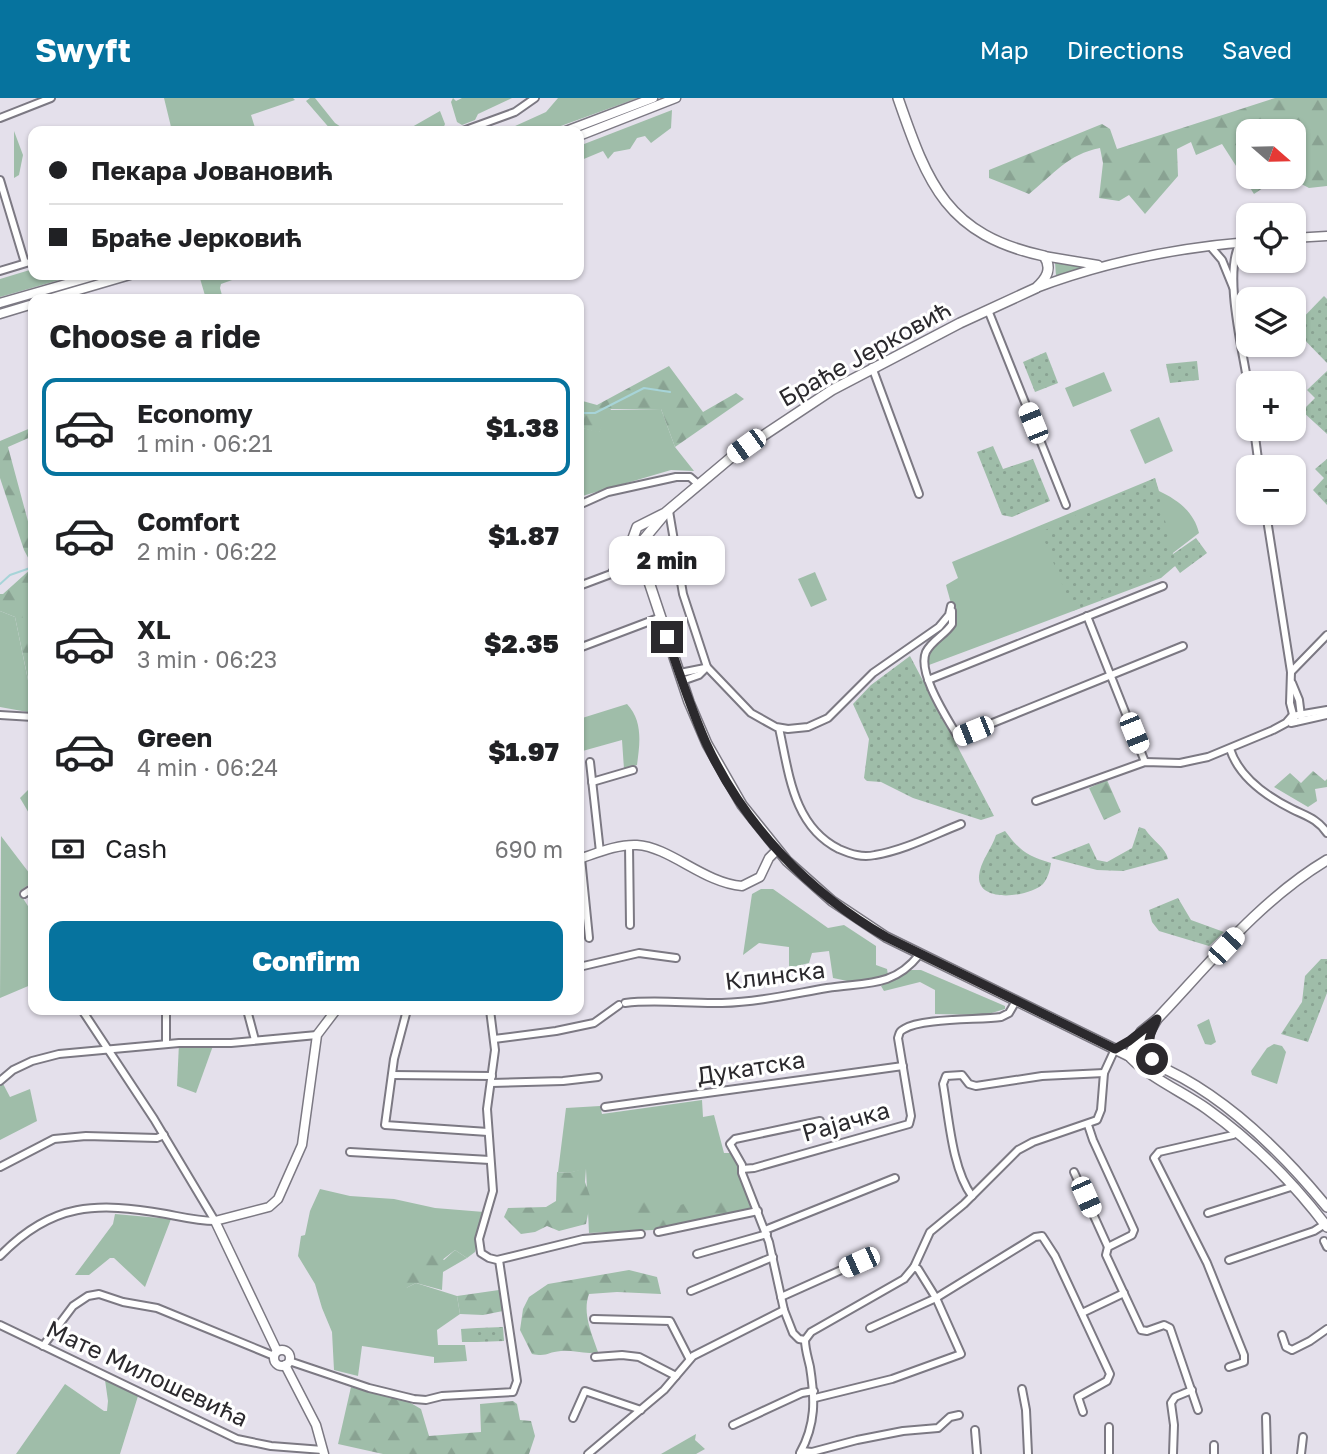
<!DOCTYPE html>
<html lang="en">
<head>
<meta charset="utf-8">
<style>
  body { margin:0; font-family:"Golos Text",sans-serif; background:#f6f6f6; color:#202124; height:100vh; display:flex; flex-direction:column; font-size:26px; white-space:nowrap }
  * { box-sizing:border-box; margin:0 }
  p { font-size:23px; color:#757577 }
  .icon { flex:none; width:38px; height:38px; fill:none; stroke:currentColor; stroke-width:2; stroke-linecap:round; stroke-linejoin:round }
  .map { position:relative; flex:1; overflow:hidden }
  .details { position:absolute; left:28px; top:196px; width:556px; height:721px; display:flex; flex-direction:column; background:#fff; border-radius:14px; box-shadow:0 2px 5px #0004 }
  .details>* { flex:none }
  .guide { position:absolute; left:28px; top:28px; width:556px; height:154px; border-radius:14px; box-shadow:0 2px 5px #0004; display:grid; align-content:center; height:154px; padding:0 21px; background:#fff }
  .needle { width:46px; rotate:110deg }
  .tools { position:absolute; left:1236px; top:21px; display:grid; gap:14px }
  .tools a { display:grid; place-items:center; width:70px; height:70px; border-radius:14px; background:#fff; box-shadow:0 2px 5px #0004; font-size:35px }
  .end { position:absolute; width:32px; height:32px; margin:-16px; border:9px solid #2b292d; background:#fff; box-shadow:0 0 0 4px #fff }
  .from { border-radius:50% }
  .bubble { position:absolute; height:49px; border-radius:14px; background:#fff; box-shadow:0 2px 5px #0004; font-size:23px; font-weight:800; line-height:49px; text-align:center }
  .car { position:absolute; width:21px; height:42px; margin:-21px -10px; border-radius:9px; box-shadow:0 0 5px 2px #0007; background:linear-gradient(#fff 24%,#345 0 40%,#fff 0 76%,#345 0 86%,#fff 0) }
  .guide b { display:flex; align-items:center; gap:24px; height:66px; font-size:26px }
  .guide b+b { border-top:2px solid #e0e0e0 }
  .guide i { width:18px; height:18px; background:#202124 }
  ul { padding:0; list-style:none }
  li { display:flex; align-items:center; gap:21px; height:98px; margin:0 14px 10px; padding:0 7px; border:4px solid transparent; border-radius:14px }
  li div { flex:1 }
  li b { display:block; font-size:26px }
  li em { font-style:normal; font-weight:800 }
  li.selected { border-color:#06739e }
  li>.icon { width:63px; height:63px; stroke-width:1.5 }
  h2 { padding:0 21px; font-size:32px; line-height:84px }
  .pay { display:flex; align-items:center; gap:18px; height:77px; padding:0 21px; font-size:26px }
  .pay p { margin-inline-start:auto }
  .cta { display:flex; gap:14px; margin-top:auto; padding:14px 21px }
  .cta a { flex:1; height:80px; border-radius:14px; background:#06739e; color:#fff; font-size:28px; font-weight:800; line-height:80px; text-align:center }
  header { display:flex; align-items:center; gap:42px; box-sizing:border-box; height:98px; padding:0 35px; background:#06739e; color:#fff }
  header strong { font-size:33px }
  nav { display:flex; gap:38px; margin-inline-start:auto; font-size:24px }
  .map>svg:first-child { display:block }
  .grass { fill:#9fbda9 }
  .forest { fill:url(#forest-firs) }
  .park { fill:url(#park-dots) }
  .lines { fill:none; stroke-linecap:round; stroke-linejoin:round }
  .stream { stroke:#a7d4d8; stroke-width:2 }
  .minor-casing { stroke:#7c7983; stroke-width:10 }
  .tertiary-casing { stroke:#7c7983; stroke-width:11 }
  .secondary-casing { stroke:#7c7983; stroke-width:12 }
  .minor { stroke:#fff; stroke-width:6 }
  .tertiary { stroke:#fff; stroke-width:8 }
  .secondary { stroke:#fff; stroke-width:9 }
  .route { stroke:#2b292d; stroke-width:9 }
  .labels { text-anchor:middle; stroke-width:6; stroke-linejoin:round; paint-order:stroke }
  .street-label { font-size:24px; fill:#2b292d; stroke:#fff }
</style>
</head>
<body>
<header>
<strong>Swyft</strong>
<nav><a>Map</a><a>Directions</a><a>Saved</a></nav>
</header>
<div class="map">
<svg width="1327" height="1356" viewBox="0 0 1327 1356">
  <defs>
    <pattern id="forest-firs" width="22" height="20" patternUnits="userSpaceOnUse" patternTransform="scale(1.75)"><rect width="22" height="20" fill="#9fbda9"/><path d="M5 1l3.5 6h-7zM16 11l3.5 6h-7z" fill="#89a292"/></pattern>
    <pattern id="park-dots" width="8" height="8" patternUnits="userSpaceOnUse" patternTransform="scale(1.75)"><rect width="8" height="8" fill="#9fbda9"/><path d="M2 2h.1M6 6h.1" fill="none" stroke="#89a292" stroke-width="1.8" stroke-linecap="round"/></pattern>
  </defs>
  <rect width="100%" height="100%" fill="#e4e0eb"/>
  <g class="grass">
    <path d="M 164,0 L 293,0 L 295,2 L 251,17 L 256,33 L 172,33 Z"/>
    <path d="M 310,0 L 315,0 L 335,25 L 341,29 L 399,33 L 332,33 L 306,3 Z"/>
    <path d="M 453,0 L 456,3 L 462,0 L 512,0 L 478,16 L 475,22 L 462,27 L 457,24 L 451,4 Z"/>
    <path d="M 558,0 L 638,0 L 547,33 L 504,33 L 546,14 Z"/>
    <path d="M 672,12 L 671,30 L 651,45 L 645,38 L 637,40 L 630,51 L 614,54 L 608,61 L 603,53 L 579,63 L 579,48 Z"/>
    <path d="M 440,13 L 445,26 L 443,31 L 405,33 Z"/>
    <path d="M 14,33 L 23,57 L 19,77 L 14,80 Z"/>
    <path d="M 1055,164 L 1086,168 L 1056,178 Z"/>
    <path d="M 33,171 L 33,177 L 77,177 L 0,199 L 0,181 Z"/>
    <path d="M 199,177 L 246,177 L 221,186 L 220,190 L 223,201 L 206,201 Z"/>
    <path d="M 1104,274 L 1112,293 L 1073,309 L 1065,290 Z"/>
    <path d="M 661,311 L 675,349 L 694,373 L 671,372 L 579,399 L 579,329 L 599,334 L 609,312 Z"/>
    <path d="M 1159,319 L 1173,353 L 1145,366 L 1130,332 Z"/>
    <path d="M 1155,380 L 1159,393 C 1178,402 1194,414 1199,435 L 1169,458 L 1175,468 L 1161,480 L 929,567 C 923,546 941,543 949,530 C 957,518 949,500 946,487 L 958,480 L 952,464 Z"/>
    <path d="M 815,474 L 827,502 L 811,509 L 798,481 Z"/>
    <path d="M 33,486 L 33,615 L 0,609 L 0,513 L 15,519 L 30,592 L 17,491 Z"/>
    <path d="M 627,606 C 643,623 640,645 637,667 L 624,671 L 622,642 L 579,654 L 579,621 Z"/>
    <path d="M 33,687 L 33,722 L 20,700 Z"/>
    <path d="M 1,738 L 33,780 L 33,783 L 19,794 L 33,816 L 33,886 L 0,900 Z"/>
    <path d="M 761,791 L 773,791 L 828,830 L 844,827 L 876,848 L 876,867 L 887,871 L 888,877 L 857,885 L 833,880 L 829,853 L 812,855 L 809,865 L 789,870 L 789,849 L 759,845 L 743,857 L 752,796 Z"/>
    <path d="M 908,872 L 921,872 L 1005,908 L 1005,911 L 985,917 L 935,916 L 935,892 L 920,884 L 884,893 L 881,888 Z"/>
    <path d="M 1209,921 L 1216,944 L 1211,947 L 1205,946 L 1197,927 Z"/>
    <path d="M 179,945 L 214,945 L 196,995 L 177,988 Z"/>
    <path d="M 1274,946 L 1282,948 L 1286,954 L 1277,986 L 1252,977 L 1251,973 L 1267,950 Z"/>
    <path d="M 0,980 L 10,999 L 30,991 L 37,1023 L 0,1042 Z"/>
    <path d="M 702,1002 L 703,1019 L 714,1017 L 724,1055 L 732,1055 L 740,1068 L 737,1074 L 755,1110 L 653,1132 L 589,1135 L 586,1071 L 568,1075 L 558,1074 L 566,1010 L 600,1008 L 602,1016 Z"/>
    <path d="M 320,1091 L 350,1098 L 394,1101 L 435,1110 L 484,1114 L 475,1154 L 467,1160 L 455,1152 L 406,1190 L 416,1185 L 457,1198 L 460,1216 L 437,1232 L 438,1247 L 465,1247 L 467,1263 L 434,1265 L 434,1259 L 362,1248 L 358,1278 L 334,1272 L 332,1234 L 322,1210 L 315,1186 L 298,1158 L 301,1138 L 305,1137 L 310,1113 Z"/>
    <path d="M 115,1116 L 171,1121 L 145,1189 L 114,1160 L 110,1160 L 89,1177 L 75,1177 L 113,1126 Z"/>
    <path d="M 477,1230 L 477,1244 L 462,1244 L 461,1231 Z"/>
    <path d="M 105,1282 L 138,1298 L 120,1356 L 16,1356 L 65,1286 L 104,1313 L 107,1313 L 108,1303 Z"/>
    <path d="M 696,1336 L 695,1342 L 705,1351 L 696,1356 L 661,1356 Z"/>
  </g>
  <g class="forest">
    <path d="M 1275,0 L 1327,0 L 1327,88 L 1309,90 L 1288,79 L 1293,79 L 1293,33 L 1248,33 L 1248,79 L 1279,79 L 1254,96 L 1222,46 L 1196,57 L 1191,44 L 1177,51 L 1178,78 L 1145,116 L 1129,97 L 1119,103 L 1099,100 L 1103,65 L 1100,50 C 1068,56 1054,76 1029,96 L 989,80 L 989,72 L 1102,26 L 1110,31 L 1117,51 Z"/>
    <path d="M 669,268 L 703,314 L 736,295 L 744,301 L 675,349 L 661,311 L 611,311 L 599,335 L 579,329 L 579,302 L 597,307 Z"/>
    <path d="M 33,329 L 33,338 L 8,349 L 33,442 L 33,486 L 18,492 L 32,574 L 31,596 L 15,519 L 0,513 L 0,496 L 3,496 L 33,469 L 24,452 L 0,380 L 0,343 Z"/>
    <path d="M 1313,673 L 1325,683 L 1327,681 L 1327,689 L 1315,691 L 1317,703 L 1308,709 L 1274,689 L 1290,675 L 1301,685 Z"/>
    <path d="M 1107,682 L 1121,714 L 1104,722 L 1089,690 Z"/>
    <path d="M 586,1070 L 585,1084 L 591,1101 L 586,1126 L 559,1133 L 547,1128 L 535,1134 L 521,1136 L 504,1119 L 508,1110 L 546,1109 L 556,1103 L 557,1074 L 568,1075 Z"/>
    <path d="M 649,1098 L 662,1112 L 691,1104 L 702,1106 L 732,1099 L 744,1111 L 698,1123 L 632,1132 L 636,1108 Z"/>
    <path d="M 455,1152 L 467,1160 L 443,1174 L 442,1192 L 416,1185 L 406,1190 L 404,1177 L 413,1156 L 434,1154 L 444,1162 Z"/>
    <path d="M 629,1172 L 657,1179 L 661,1196 L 617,1194 L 589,1196 C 582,1215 592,1236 598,1254 C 586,1257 574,1252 561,1253 C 547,1254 548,1259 532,1256 L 520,1232 L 523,1211 L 529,1199 L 548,1186 Z"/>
    <path d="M 499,1192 L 502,1195 L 503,1213 L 483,1217 L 460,1216 L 457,1198 Z"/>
    <path d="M 351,1289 L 409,1304 L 421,1311 L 429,1338 L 481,1334 L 480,1306 L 513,1303 L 517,1306 L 520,1322 L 531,1323 L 535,1338 L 529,1356 L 383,1356 L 338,1346 Z"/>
  </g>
  <g class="park">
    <path d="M 1324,198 L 1327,201 L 1327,265 L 1293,230 Z"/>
    <path d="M 1046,254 L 1058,285 L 1035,294 L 1023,264 Z"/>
    <path d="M 1197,263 L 1199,282 L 1170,285 L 1166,266 Z"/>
    <path d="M 1327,273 L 1327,336 L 1302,313 L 1315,300 L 1307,292 Z"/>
    <path d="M 993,348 L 1003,371 L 1033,361 L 1050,403 L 1012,419 L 1002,417 L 977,354 Z"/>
    <path d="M 1327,361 L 1327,407 L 1313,392 L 1324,380 L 1315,371 Z"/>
    <path d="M 1155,380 L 1173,456 L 1196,440 L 1207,455 L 1180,475 L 1175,468 L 1073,513 L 1041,434 Z"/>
    <path d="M 910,558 L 994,718 L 981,722 L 913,700 L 881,684 L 867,683 L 864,680 L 869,641 L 853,606 L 871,587 Z"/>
    <path d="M 1139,729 L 1145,731 C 1152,742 1166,750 1168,761 L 1123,773 L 1097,772 L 1051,760 L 1089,745 L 1097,762 L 1107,764 L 1132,750 Z"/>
    <path d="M 1005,733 C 1020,753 1027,758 1051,765 C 1050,772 1048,780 1043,786 C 1030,799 977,806 979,778 C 980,764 992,750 996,737 Z"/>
    <path d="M 1178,800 L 1191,822 L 1224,834 L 1209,848 L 1159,833 L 1152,824 L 1149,812 Z"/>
    <path d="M 1321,861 L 1327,861 L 1327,895 L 1308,944 L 1281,936 L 1302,904 L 1305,878 Z"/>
    <path d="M 503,1229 L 504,1243 L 477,1244 L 477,1230 Z"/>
  </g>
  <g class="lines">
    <g class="stream">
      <path d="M 579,315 L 595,315 L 644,290 L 670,294"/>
      <path d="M 0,486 L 10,477 L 33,469"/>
    </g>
    <g class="minor-casing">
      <g id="minor">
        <path d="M 0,20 L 51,0"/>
        <path d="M 463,33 L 515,14 L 535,0"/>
        <path d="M 0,82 L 25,165"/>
        <path d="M 1240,145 C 1223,175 1243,253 1248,287"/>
        <path d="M 1210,148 L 1222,162 L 1233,189"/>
        <path d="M 0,173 L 33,163"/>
        <path d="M 988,212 L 1066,407"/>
        <path d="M 872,269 L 919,396"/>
        <path d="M 1254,331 L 1259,369"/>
        <path d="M 579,407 L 608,394 L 676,379 L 690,379 L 698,386"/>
        <path d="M 669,413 L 683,496 L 707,569 L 751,615 L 776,629 L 788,631 L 808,629 L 828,620 L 873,575 L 939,529 L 949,517 L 951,508"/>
        <path d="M 1266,415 L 1291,574 L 1290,605 L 1295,624"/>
        <path d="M 579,488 L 611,476 L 616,469 L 639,461"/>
        <path d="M 952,513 L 952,526 C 945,537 932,542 926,554 C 917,575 947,620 958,639 L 1183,548"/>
        <path d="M 1087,518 L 1145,664"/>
        <path d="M 579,550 L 661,519"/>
        <path d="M 1291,574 L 1327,537"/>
        <path d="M 680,575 L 705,570"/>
        <path d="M 928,582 L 1163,488"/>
        <path d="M 682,583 L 699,577 L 707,569"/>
        <path d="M 1292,585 L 1299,602 L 1301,618"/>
        <path d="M 0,617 L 33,619"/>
        <path d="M 1291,625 L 1327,617"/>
        <path d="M 779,630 C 789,675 793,728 839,751 C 851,756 862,760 875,757 C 905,752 933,737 961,726"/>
        <path d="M 1230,651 C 1239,679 1266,698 1292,711 C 1306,718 1318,721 1327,735"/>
        <path d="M 590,664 L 600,754"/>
        <path d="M 592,684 L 633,672"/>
        <path d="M 1036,703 L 1145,664 L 1180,665 L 1208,659 L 1273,632 L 1286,625 L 1292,618 L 1327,612"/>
        <path d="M 629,747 L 630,827"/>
        <path d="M 581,760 L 589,840"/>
        <path d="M 24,796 L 33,790"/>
        <path d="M 579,869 L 639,855 L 676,860"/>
        <path d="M 625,905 C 657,901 690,906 722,905 C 758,904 792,896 827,890 C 864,884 893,890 919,857"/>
        <path d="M 82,912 L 154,1021 L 215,1123"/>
        <path d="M 166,912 L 166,946"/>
        <path d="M 247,912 L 255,942"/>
        <path d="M 407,912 L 394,961 L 385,1027 L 488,1034"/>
        <path d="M 490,912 L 495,952 L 487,1011 L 493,1093 L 479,1141 L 481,1155 L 489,1160 L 497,1162 L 583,1141 L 641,1136"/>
        <path d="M 494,941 L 556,933 L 594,925 L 619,907"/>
        <path d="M 392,977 L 492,978"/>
        <path d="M 0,983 L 13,972 L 32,963 L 59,956 L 179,945 L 231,945 L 317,937"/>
        <path d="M 491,985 L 563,983 L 598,979"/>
        <path d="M 605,1009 L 903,968"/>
        <path d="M 1088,1027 L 1093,1042 L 1134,1132 L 1132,1137 L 1108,1149 L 1106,1157 L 1141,1232 L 1147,1233 L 1164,1227 L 1170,1230 L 1198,1312"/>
        <path d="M 350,1054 L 490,1062"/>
        <path d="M 0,1069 L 54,1041 L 86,1038 L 157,1040 L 164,1037"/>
        <path d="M 742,1071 L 754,1070 L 909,1026 L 911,1018 L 898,940 C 900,934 899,934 904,931 C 921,920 979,922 1001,919 L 1009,915 L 1016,903"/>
        <path d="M 1074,1074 L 1108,1149"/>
        <path d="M 972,1098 C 952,1071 949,1020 943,986 L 946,978 L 962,977 L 969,986 L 976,988 L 1042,978 L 1104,975"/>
        <path d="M 1208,1115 L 1294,1088"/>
        <path d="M 765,1132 L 895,1080"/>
        <path d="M 658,1134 L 758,1113"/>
        <path d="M 1324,1143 L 1327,1149"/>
        <path d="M 697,1156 L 767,1136"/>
        <path d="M 0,1158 C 52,1104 97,1104 166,1116 C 182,1119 198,1123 215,1123"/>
        <path d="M 1229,1162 L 1314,1133 L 1325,1126"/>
        <path d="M 691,1193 L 773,1159"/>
        <path d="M 781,1199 L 859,1164"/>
        <path d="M 1082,1215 L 1124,1195"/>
        <path d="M 594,1221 L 670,1223 L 689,1260"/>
        <path d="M 0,1227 L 237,1341 L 271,1348 L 323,1352"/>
        <path d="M 870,1230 L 936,1200 L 1035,1139 L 1042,1138 L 1055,1158 L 1110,1276 L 1107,1283 L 1078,1299 L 1083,1314"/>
        <path d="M 1282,1237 L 1286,1249 L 1292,1252 L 1310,1243 L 1327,1231"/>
        <path d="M 805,1242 L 811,1234 L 904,1181 L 914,1169 L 930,1134 L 964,1106 L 1018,1052 L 1033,1044 L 1097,1022 L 1101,1012 L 1104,975 L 1115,951"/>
        <path d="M 805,1242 L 799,1241 L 793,1235 L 784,1212 L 769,1144 L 742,1075 L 742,1067 L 730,1046 L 735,1041 L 820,1023"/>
        <path d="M 43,1248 L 73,1208 L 88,1198 L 99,1196 L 123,1204 L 157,1210 L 274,1258"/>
        <path d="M 595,1259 L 622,1257 L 639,1259 L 676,1278"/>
        <path d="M 289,1263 L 369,1290 L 414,1301 L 426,1302 L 442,1298 L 513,1294 L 517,1283 L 499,1162"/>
        <path d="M 1229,1269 L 1244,1264 L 1244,1257 L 1207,1165 L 1154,1060 L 1159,1054 L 1233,1037 L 1237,1034"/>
        <path d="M 1022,1291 L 1026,1312 L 1028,1356"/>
        <path d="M 815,1300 L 892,1281 L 961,1256 L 936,1200 L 918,1171 L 914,1169"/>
        <path d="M 1266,1319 L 1267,1356"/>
        <path d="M 573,1320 L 585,1293 L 641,1312"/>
        <path d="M 733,1327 L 802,1295 L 814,1293"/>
        <path d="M 1109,1329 L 1109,1356"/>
        <path d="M 975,1332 L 977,1356"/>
        <path d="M 800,1355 C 816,1326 815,1301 810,1269 C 808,1260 805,1251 805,1242"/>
        <path d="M 588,1356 L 664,1292 L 693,1258 L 784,1212"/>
        <path d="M 803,1356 L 802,1353 L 812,1354 L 857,1342 L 903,1333 L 938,1330 L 950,1319 L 959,1317"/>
        <path d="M 1173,1356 L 1174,1327 L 1171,1305 L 1175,1299 L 1192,1292"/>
        <path d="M 1214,1356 L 1214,1347"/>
        <path d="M 1301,1356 L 1303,1339"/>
      </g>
    </g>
    <g class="tertiary-casing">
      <g id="tertiary">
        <path d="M 566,33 L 653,0"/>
        <path d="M 579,38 L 676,0"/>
        <path d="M 1293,140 L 1327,138"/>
        <path d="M 1044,158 L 1098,167"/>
        <path d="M 1036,190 C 1105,164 1174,150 1248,144"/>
        <path d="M 48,201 L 130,177"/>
        <path d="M 0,205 L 97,177"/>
        <path d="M 0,216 L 33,206"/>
        <path d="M 579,761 C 597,755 618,746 637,747 C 670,749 704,785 742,788 L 760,779 L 769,760 L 777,752"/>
        <circle cx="282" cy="1260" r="8"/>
        <path d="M 277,1253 L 215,1123 L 269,1109 L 278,1101 L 302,1047 L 317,937 L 336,912"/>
        <path d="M 285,1267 L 316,1327 L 324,1356"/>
      </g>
    </g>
    <g class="secondary-casing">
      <g id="secondary">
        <path d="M 898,0 C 928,87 947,137 1044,158 C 1053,171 1046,181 1036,190 L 960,225 L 832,292 L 734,357 L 665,415 L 637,429 L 633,440 L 635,449 L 646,475 L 689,604 L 707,646 L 742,707 L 787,763 L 832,803 L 886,839 L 1129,958 C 1206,978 1278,1049 1327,1109"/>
        <path d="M 644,465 L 644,441 L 664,417"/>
        <path d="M 1149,938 L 1148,953 L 1155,966"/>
        <path d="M 1130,957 L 1143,945 L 1157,921"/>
        <path d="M 1129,958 L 1141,934 L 1157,921 C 1210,865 1260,802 1327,762"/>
        <path d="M 1131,960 C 1152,981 1183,994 1207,1011 C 1253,1044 1293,1084 1327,1129"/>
      </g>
    </g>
    <use href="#minor" class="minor"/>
    <use href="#tertiary" class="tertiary"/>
    <use href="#secondary" class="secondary"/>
  </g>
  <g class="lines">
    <path class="route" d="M 667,539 C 679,575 691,611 706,645 C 744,727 808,794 886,839 L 1115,951 L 1129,943 L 1157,921 C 1151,936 1144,946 1152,961"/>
  </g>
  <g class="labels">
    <g class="street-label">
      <text transform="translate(865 256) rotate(-29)" y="8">Браће Јерковић</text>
      <text transform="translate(775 878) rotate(-7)" y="8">Клинска</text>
      <text transform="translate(751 970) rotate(-9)" y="8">Дукатска</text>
      <text transform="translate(846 1024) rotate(-16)" y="8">Рајачка</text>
      <text transform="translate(147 1276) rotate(25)" y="8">Мате Милошевића</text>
    </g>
  </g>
</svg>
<div class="tools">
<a><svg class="needle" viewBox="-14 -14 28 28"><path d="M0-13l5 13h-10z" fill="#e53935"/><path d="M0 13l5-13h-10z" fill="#757577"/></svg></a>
<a><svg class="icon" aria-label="locate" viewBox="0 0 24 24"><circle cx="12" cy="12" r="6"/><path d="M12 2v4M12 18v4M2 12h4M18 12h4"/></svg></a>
<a><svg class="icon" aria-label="layers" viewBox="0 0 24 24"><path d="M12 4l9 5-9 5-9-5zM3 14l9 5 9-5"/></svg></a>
<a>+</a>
<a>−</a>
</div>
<i class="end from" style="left:1152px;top:961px"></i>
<i class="end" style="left:667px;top:539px"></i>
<div class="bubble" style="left:609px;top:438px;width:116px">2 min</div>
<i class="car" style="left:1033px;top:325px;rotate:338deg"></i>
<i class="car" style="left:746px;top:348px;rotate:234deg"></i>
<i class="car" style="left:973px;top:633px;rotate:248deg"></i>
<i class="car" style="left:1134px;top:635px;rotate:158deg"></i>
<i class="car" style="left:1226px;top:848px;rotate:43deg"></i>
<i class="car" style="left:1086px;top:1099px;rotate:156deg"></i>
<i class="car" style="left:859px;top:1164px;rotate:246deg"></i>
<div class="guide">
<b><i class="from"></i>Пекара Јовановић</b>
<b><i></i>Браће Јерковић</b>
</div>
<section class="details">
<h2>Choose a ride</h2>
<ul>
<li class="selected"><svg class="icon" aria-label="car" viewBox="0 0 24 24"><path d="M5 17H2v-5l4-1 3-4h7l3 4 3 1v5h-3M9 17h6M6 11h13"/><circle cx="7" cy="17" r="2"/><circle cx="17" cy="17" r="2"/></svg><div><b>Economy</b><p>1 min · 06:21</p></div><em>$1.38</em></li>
<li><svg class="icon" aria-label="car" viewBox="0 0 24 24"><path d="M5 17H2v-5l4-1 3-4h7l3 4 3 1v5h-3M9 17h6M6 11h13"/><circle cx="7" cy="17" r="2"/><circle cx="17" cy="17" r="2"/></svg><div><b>Comfort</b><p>2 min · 06:22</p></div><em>$1.87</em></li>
<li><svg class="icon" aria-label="car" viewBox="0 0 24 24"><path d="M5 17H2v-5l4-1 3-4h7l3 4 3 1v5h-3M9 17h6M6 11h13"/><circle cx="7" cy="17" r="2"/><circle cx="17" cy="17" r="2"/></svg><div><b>XL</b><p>3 min · 06:23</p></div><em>$2.35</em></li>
<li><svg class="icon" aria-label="car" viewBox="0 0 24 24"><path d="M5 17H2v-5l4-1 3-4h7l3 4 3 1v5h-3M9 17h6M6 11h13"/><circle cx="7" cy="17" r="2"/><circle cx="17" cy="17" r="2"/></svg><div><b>Green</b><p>4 min · 06:24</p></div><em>$1.97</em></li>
</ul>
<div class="pay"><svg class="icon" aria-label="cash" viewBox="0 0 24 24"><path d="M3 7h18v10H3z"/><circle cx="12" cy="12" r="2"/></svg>Cash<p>690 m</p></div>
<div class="cta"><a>Confirm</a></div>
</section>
</div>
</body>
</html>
